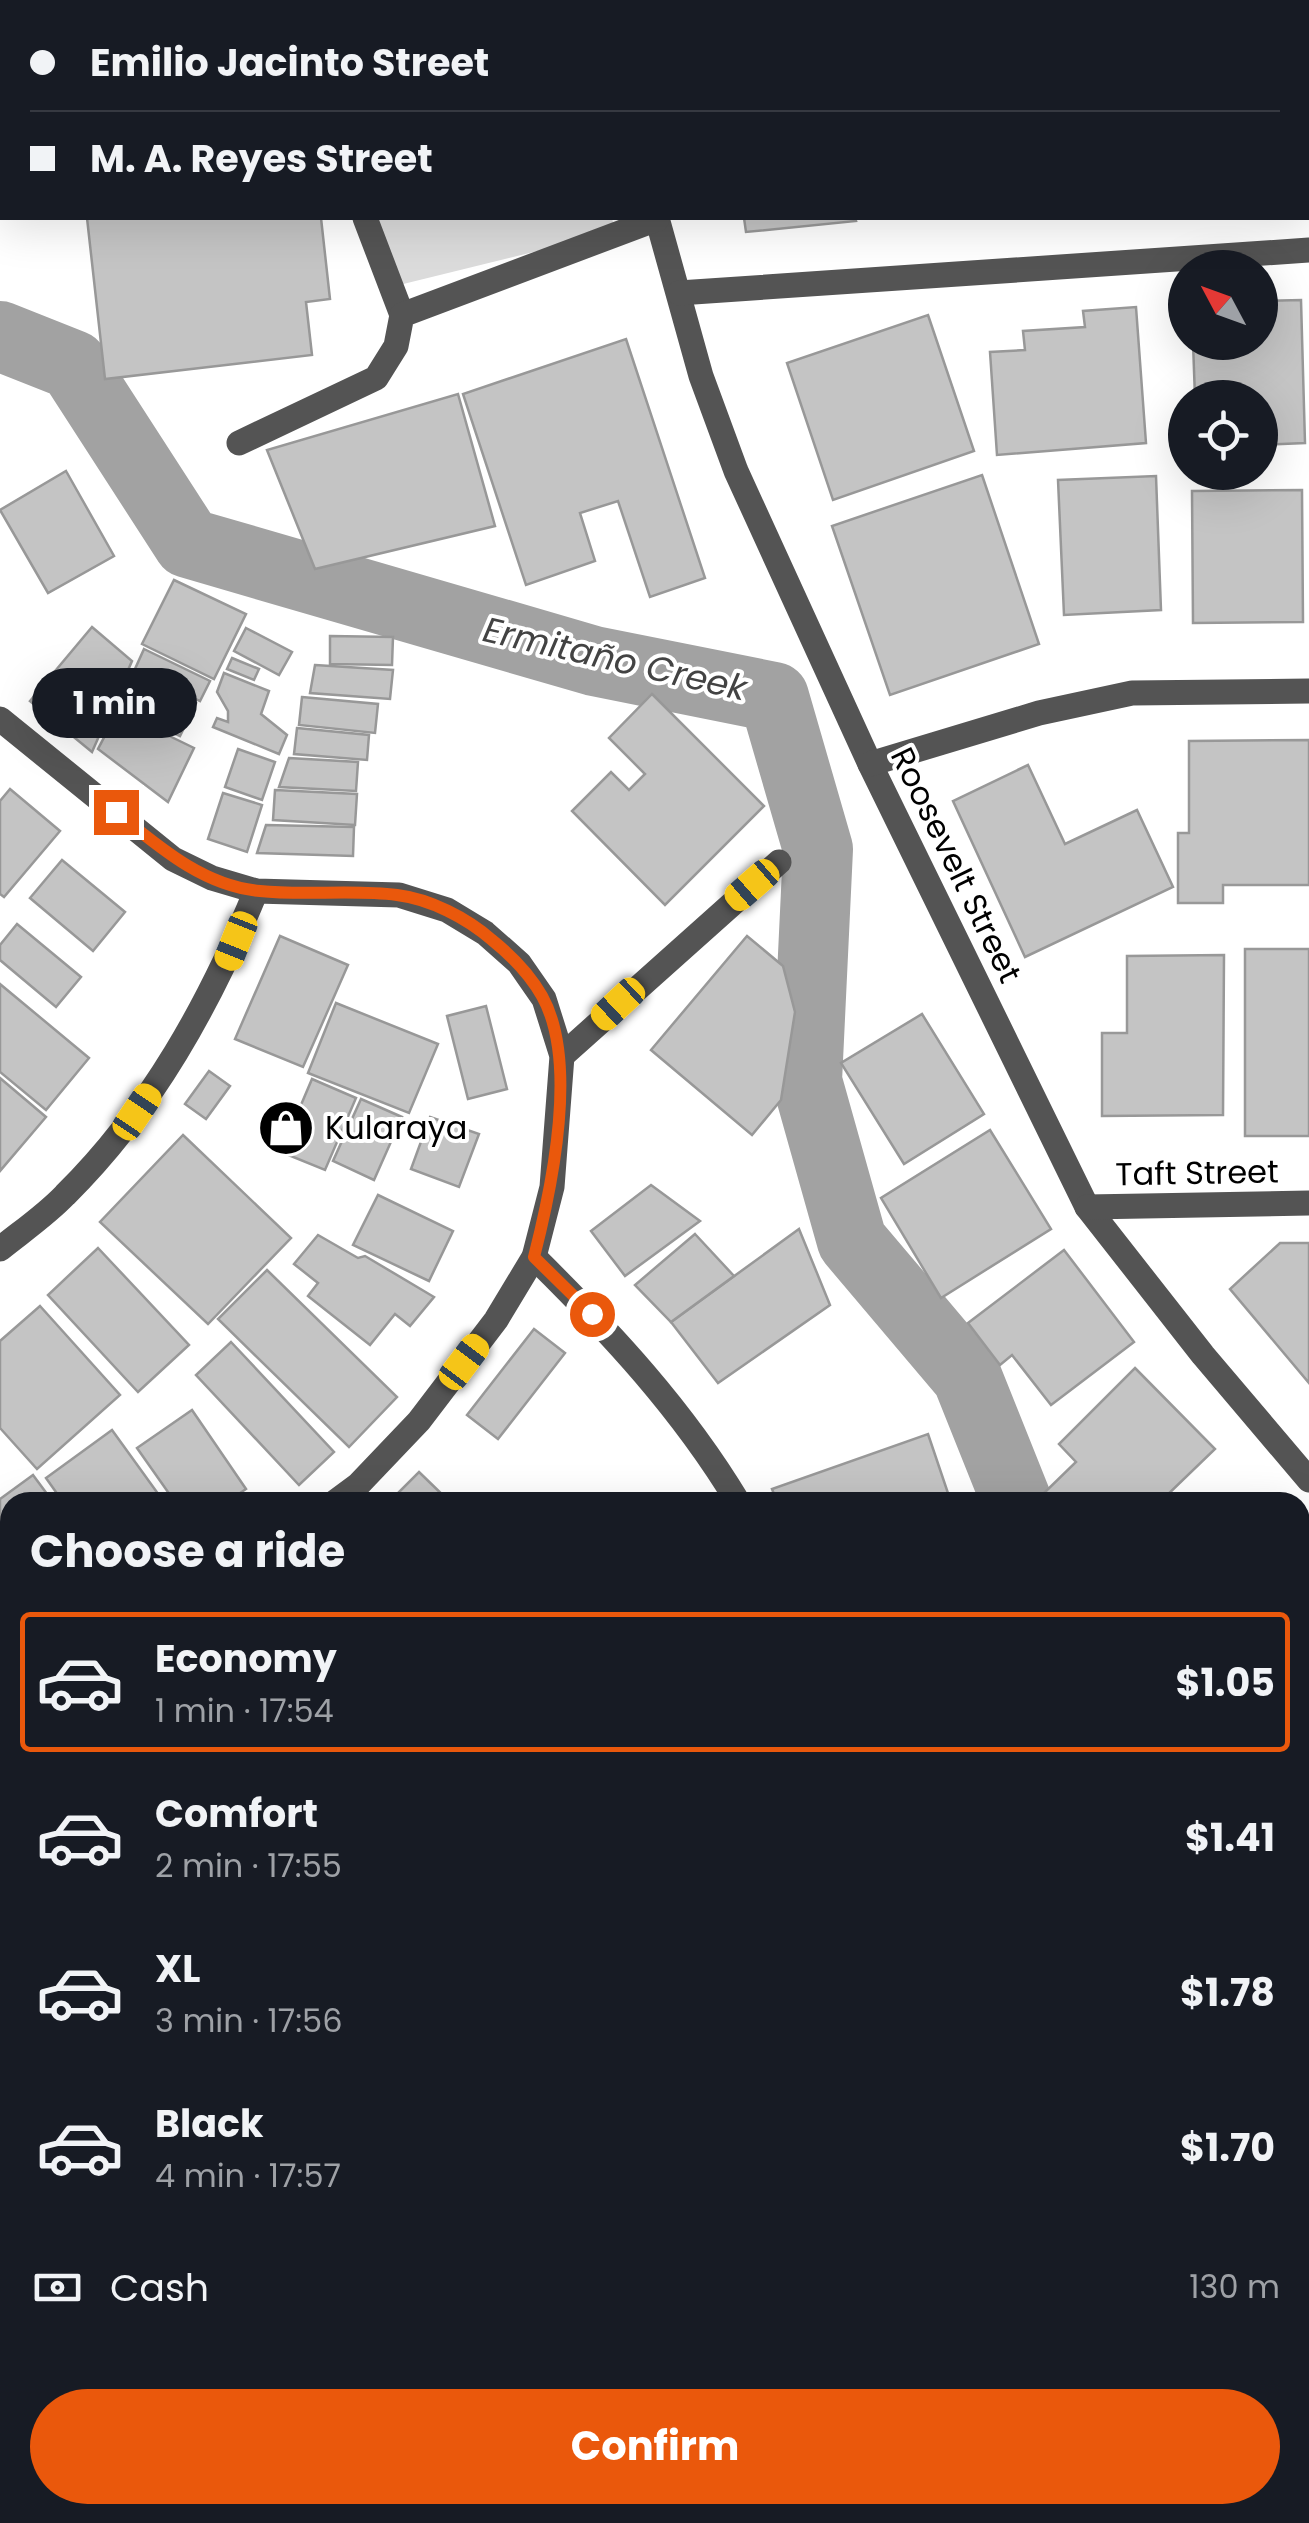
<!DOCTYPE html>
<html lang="en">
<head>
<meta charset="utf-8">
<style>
  body { margin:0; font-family:Poppins,sans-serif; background:#20242c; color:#f1f3f6; height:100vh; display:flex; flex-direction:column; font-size:38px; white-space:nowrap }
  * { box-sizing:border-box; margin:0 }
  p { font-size:32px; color:#9ea1a6 }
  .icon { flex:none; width:55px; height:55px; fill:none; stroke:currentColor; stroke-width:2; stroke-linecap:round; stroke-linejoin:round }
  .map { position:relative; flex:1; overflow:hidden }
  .sheet { position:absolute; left:0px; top:1492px; width:1310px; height:1032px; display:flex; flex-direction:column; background:#171b24; border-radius:30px 30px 0 0; box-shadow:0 10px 40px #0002 }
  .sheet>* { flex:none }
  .hud { position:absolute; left:0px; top:0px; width:1310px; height:220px; box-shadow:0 10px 40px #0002; display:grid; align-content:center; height:220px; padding:0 30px; background:#171b24 }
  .needle { width:65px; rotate:311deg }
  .buttons { position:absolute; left:1168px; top:250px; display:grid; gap:20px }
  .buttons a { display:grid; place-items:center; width:110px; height:110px; border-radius:50%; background:#171b24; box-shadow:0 10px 40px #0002; font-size:50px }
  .end { position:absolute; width:45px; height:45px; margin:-22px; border:12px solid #ea580c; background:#fff; box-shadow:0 0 0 5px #fff }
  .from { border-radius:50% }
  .bubble { position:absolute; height:70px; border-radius:35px; background:#171b24; box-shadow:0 10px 40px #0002; font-size:32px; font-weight:700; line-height:70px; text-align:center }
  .car { position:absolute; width:30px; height:60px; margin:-30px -15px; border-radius:12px; box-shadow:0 0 8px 2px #0007; background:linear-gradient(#f5c518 24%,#345 0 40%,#f5c518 0 76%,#345 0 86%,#f5c518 0) }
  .hud b { display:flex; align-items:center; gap:35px; height:95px; font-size:38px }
  .hud b+b { border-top:2px solid #363941 }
  .hud i { width:25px; height:25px; background:#f1f3f6 }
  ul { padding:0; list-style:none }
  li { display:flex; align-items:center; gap:30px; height:140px; margin:0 20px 15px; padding:0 10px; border:5px solid transparent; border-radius:10px }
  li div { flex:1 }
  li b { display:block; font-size:38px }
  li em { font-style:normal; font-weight:700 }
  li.current { border-color:#ea580c }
  li>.icon { width:90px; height:90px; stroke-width:1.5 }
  h2 { padding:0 30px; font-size:45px; line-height:120px }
  .pay { display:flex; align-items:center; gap:25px; height:110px; padding:0 30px; font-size:38px }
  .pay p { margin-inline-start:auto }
  .action { display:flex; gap:20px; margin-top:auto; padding:20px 30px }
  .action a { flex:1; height:115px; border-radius:60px; background:#ea580c; color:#fff; font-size:40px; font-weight:700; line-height:115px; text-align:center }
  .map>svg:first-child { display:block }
  .green { fill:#dbdbdb }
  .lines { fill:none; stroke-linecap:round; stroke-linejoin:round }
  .river { stroke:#a2a2a2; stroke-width:70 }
  .building { fill:#c4c4c4; stroke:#989898; stroke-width:2.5 }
  .minor { stroke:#545454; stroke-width:25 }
  .route { stroke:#ea580c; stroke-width:12 }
  .labels { text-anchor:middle; stroke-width:8; stroke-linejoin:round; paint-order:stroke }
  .street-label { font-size:32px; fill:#000; stroke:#fff }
  .poi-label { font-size:32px; fill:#000; stroke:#fff; text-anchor:start }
  .water-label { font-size:35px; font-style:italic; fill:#434343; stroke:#fff }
</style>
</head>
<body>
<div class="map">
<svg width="1309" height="2523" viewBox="0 0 1309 2523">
  <rect width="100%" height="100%" fill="#fff"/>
  <path class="green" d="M 370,218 L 612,218 L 615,232 L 387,288 Z"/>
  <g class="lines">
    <g class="river">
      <path d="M 0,336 L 73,365 L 188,543 L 594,661 L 774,697 L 818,849 L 807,1081 L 852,1241 L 967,1377 L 1017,1502"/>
      <path d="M 719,2515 L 725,2523"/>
    </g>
  </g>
  <g class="building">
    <path d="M 156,0 L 275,0 L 276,2 L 157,2 Z"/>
    <rect x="294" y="0" width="114" height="2"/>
    <path d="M 429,0 L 533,0 L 518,2 Z"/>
    <path d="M 675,0 L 844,0 L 845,2 L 675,2 Z"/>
    <rect x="1009" y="0" width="133" height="2"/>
    <path d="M 1308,29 L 1309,29 L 1309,150 L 1308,126 Z"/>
    <path d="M 0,54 L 2,74 L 0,189 Z"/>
    <path d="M 87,218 L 321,218 L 330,299 L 306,302 L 312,355 L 105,379 Z"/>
    <path d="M 744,218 L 855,218 L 856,221 L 746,232 Z"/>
    <path d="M 1301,300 L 1305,443 L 1260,445 L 1260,398 L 1195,398 L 1193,342 L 1260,342 L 1260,301 Z"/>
    <path d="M 1136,307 L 1146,443 L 997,455 L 990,352 L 1025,350 L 1023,331 L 1085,327 L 1083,311 Z"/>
    <path d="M 928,315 L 974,451 L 833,500 L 787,363 Z"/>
    <path d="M 626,339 L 705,578 L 650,597 L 618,501 L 580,513 L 595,561 L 526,585 L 463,394 Z"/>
    <path d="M 458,394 L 495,526 L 315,569 L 267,450 Z"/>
    <path d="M 66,471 L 114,556 L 48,593 L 0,510 Z"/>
    <path d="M 982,475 L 1039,644 L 890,695 L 832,526 Z"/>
    <path d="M 1156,476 L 1161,610 L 1064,615 L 1058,480 Z"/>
    <path d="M 1302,490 L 1303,622 L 1193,623 L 1192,491 Z"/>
    <path d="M 174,580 L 246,614 L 214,679 L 142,644 Z"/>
    <path d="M 92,627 L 132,661 L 92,752 L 30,701 Z"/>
    <path d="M 246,628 L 292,652 L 279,675 L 234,651 Z"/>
    <path d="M 330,636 L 393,637 L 392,665 L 330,664 Z"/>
    <path d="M 144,649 L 210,681 L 200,701 L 135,669 Z"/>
    <path d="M 232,658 L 259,669 L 254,680 L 227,669 Z"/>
    <path d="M 315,665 L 393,670 L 390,699 L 310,693 Z"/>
    <path d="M 133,673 L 196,703 L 180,736 L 117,706 Z"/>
    <path d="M 224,673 L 269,691 L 261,714 L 287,735 L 279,754 L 213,727 L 217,718 L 228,722 L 228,711 L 217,692 Z"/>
    <path d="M 652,694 L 764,806 L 665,905 L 572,811 L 611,772 L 629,790 L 645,774 L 609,738 Z"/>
    <path d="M 302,697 L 378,704 L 375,733 L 299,725 Z"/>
    <path d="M 118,711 L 194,748 L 168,802 L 98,749 Z"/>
    <path d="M 297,728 L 369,735 L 367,760 L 294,754 Z"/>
    <path d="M 1309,740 L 1309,885 L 1223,885 L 1223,903 L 1178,903 L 1178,833 L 1189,833 L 1189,741 Z"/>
    <path d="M 238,749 L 275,762 L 262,800 L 225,787 Z"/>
    <path d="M 289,758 L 358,762 L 356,791 L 279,787 Z"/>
    <path d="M 1028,765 L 1065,844 L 1137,810 L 1173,887 L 1025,957 L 953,801 Z"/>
    <path d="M 10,789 L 60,831 L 4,897 L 0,894 L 0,801 Z"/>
    <path d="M 275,790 L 357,794 L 355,825 L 273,820 Z"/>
    <path d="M 223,793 L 262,805 L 247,852 L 208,839 Z"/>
    <path d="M 266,825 L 354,827 L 353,856 L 257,853 Z"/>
    <path d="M 62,860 L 125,912 L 93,951 L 30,898 Z"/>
    <path d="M 17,924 L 81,977 L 56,1007 L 0,960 L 0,945 Z"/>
    <path d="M 280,936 L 348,965 L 303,1067 L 235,1039 Z"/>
    <path d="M 747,936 L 783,966 L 795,1012 L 781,1100 L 752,1135 L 651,1050 Z"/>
    <rect x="1245" y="949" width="64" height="187"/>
    <path d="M 1224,955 L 1223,1115 L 1102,1116 L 1102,1033 L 1127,1033 L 1127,956 Z"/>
    <path d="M 0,984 L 89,1058 L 46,1110 L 0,1072 Z"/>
    <path d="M 336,1003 L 438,1044 L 409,1113 L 308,1073 Z"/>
    <path d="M 486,1006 L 507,1089 L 468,1099 L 447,1016 Z"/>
    <path d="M 922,1014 L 984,1114 L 904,1164 L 841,1063 Z"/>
    <path d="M 209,1071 L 230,1086 L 206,1119 L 185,1104 Z"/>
    <path d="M 0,1078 L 46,1117 L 0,1171 Z"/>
    <path d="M 312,1079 L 356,1098 L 325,1170 L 281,1152 Z"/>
    <path d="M 361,1099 L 402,1117 L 374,1180 L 333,1161 Z"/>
    <path d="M 430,1117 L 479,1134 L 459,1187 L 411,1169 Z"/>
    <path d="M 990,1130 L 1051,1229 L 941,1298 L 881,1198 Z"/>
    <path d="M 183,1135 L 291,1238 L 208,1324 L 100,1222 Z"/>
    <path d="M 651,1185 L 700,1221 L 625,1276 L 591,1231 Z"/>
    <path d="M 378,1195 L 453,1231 L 429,1281 L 353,1245 Z"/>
    <path d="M 799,1229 L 830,1305 L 718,1383 L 671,1322 Z"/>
    <path d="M 695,1234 L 734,1276 L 671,1322 L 635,1285 Z"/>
    <path d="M 318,1235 L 358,1258 L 365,1256 L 434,1297 L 410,1326 L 395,1314 L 370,1345 L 308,1296 L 318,1283 L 294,1264 Z"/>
    <path d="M 1280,1243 L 1309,1243 L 1309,1383 L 1230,1289 Z"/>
    <path d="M 98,1248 L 189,1345 L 138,1392 L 48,1295 Z"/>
    <path d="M 1064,1250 L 1134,1342 L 1051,1405 L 1012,1355 L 1000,1365 L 968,1323 Z"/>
    <path d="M 267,1270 L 397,1397 L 349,1447 L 218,1319 Z"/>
    <path d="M 40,1306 L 120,1395 L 37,1469 L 0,1428 L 0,1341 Z"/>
    <path d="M 534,1329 L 565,1353 L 498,1439 L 467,1415 Z"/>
    <path d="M 231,1342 L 334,1452 L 299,1485 L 196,1375 Z"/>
    <path d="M 1135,1368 L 1215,1449 L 1160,1502 L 1051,1502 L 1043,1494 L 1076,1462 L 1059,1444 Z"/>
    <path d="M 192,1410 L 246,1489 L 227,1502 L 175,1502 L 137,1448 Z"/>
    <path d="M 112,1430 L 164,1502 L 63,1502 L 46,1478 Z"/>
    <path d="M 928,1434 L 951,1502 L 777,1502 L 772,1489 Z"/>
    <path d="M 419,1472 L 450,1502 L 389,1502 Z"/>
    <path d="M 33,1475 L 53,1502 L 10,1502 L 10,1564 L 0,1550 L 0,1499 Z"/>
    <path d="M 0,1575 L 10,1589 L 10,1670 L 0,1677 Z"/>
    <path d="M 1309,1662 L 1309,1805 L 1300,1799 L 1300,1673 Z"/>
    <path d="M 0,1817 L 10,1829 L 10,1888 L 0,1877 Z"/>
    <path d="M 1300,1826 L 1309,1830 L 1309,1838 L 1300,1856 Z"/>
    <path d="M 1306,1862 L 1309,1864 L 1309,1981 L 1300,1977 L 1300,1873 Z"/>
    <path d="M 10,1921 L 10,1981 L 0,1972 L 0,1933 Z"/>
    <path d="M 1309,2090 L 1309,2220 L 1300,2211 L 1300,2100 Z"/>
    <path d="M 8,2134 L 10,2136 L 10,2229 L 0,2220 L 0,2143 Z"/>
    <path d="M 1300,2243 L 1309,2252 L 1309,2271 L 1300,2280 Z"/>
    <path d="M 0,2372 L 10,2380 L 10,2455 L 0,2447 Z"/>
    <path d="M 1305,2464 L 1309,2467 L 1309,2523 L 1248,2523 L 1256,2515 L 1300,2515 L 1300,2469 Z"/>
    <path d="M 0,2465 L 10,2473 L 10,2515 L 60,2515 L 56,2523 L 0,2523 Z"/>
    <path d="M 99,2515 L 132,2515 L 125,2523 L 108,2523 Z"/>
    <path d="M 154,2515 L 185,2515 L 175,2523 L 160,2523 Z"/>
    <path d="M 193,2515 L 268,2515 L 275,2523 L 183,2523 Z"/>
    <path d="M 434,2515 L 496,2515 L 485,2523 L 439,2523 Z"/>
    <path d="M 748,2515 L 838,2515 L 827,2523 L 754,2523 Z"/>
    <path d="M 1041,2515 L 1076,2515 L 1064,2523 L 1046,2523 Z"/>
  </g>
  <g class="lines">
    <g class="minor">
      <path d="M 605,0 L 606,2"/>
      <path d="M 365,218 L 402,315"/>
      <path d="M 657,218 L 701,376 L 736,471 L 870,764 L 1087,1207 L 1203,1355 L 1309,1480"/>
      <path d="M 679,293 L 1309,250"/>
      <path d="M 239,443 L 376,378 L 396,346 L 402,315 L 657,219"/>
      <path d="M 0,719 L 173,859 L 212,878 L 256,891 L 399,895 L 447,910 L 485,933 L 519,963 L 544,999 L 562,1056 L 552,1187 L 534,1257 L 496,1320 L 419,1421 L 358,1485 L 335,1502"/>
      <path d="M 870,764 L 1039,713 L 1132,693 L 1309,691"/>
      <path d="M 562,1056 L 779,862"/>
      <path d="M 1087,1207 L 1309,1203"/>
      <path d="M 0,1249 C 21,1232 46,1215 65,1195 C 152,1109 210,1003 256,891"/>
      <path d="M 534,1257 C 611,1333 682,1409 738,1502"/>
      <path d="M 0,1741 L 10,1733"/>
      <path d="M 1300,2029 L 1309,2034"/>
      <path d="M 0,2060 L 10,2068"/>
      <path d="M 0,2294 L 10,2285"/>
      <path d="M 1300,2353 L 1309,2344"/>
      <path d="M 398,2515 L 404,2523"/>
      <path d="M 975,2515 L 981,2523"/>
      <path d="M 349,2523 L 359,2515"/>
      <path d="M 1129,2523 L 1137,2515"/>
    </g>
  </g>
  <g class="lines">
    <path class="route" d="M 116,812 C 158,846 203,886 260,891 C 305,896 352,889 397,895 C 430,899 467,918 492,940 C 512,956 529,973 542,996 C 579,1062 552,1187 534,1257 L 592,1314"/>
  </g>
  <defs>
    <g id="shop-disc" transform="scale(2.875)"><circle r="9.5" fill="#000" stroke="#fff"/><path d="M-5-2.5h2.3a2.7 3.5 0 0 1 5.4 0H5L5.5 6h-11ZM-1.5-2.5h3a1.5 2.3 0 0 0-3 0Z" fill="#fff"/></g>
  </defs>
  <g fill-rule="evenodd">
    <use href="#shop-disc" x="286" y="1128"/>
  </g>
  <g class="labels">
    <g class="street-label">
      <text transform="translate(956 865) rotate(64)" y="11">Roosevelt Street</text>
      <text transform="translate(1197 1173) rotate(-1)" y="11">Taft Street</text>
    </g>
    <g class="poi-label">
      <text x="325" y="1139">Kularaya</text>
    </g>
    <g class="water-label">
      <text transform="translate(615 659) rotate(13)" y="12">Ermitaño Creek</text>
    </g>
  </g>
</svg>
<div class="buttons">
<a><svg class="needle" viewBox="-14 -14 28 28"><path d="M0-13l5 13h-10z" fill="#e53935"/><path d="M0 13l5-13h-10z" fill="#9ea1a6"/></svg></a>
<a><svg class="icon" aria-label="locate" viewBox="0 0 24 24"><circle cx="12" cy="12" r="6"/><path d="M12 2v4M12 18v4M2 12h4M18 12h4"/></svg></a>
</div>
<i class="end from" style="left:592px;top:1314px"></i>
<i class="end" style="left:116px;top:812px"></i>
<div class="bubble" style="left:32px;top:668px;width:165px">1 min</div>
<i class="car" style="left:752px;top:885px;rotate:229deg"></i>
<i class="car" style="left:236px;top:941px;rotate:202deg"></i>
<i class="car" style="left:618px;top:1004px;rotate:227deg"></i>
<i class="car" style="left:137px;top:1112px;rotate:34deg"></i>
<i class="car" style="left:464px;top:1362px;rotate:37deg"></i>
<div class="hud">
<b><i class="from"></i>Emilio Jacinto Street</b>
<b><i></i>M. A. Reyes Street</b>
</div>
<section class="sheet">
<h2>Choose a ride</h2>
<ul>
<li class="current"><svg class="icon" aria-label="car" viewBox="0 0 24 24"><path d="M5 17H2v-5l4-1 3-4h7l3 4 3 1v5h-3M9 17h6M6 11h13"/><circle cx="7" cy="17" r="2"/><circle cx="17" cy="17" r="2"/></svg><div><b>Economy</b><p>1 min · 17:54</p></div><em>$1.05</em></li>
<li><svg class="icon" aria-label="car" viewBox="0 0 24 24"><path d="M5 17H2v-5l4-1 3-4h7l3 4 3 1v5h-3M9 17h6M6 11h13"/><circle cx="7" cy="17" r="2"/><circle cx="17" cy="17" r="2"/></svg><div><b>Comfort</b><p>2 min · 17:55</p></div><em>$1.41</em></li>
<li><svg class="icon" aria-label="car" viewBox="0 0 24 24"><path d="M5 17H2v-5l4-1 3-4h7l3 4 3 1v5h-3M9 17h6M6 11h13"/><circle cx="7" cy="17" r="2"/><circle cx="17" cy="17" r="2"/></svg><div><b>XL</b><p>3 min · 17:56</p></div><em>$1.78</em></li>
<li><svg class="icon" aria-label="car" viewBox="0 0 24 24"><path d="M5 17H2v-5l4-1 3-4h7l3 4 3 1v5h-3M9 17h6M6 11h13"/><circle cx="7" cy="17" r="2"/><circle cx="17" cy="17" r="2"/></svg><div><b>Black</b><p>4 min · 17:57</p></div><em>$1.70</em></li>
</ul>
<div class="pay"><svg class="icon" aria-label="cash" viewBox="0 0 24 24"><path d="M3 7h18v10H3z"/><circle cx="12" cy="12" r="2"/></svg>Cash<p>130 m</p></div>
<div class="action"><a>Confirm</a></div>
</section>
</div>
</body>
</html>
